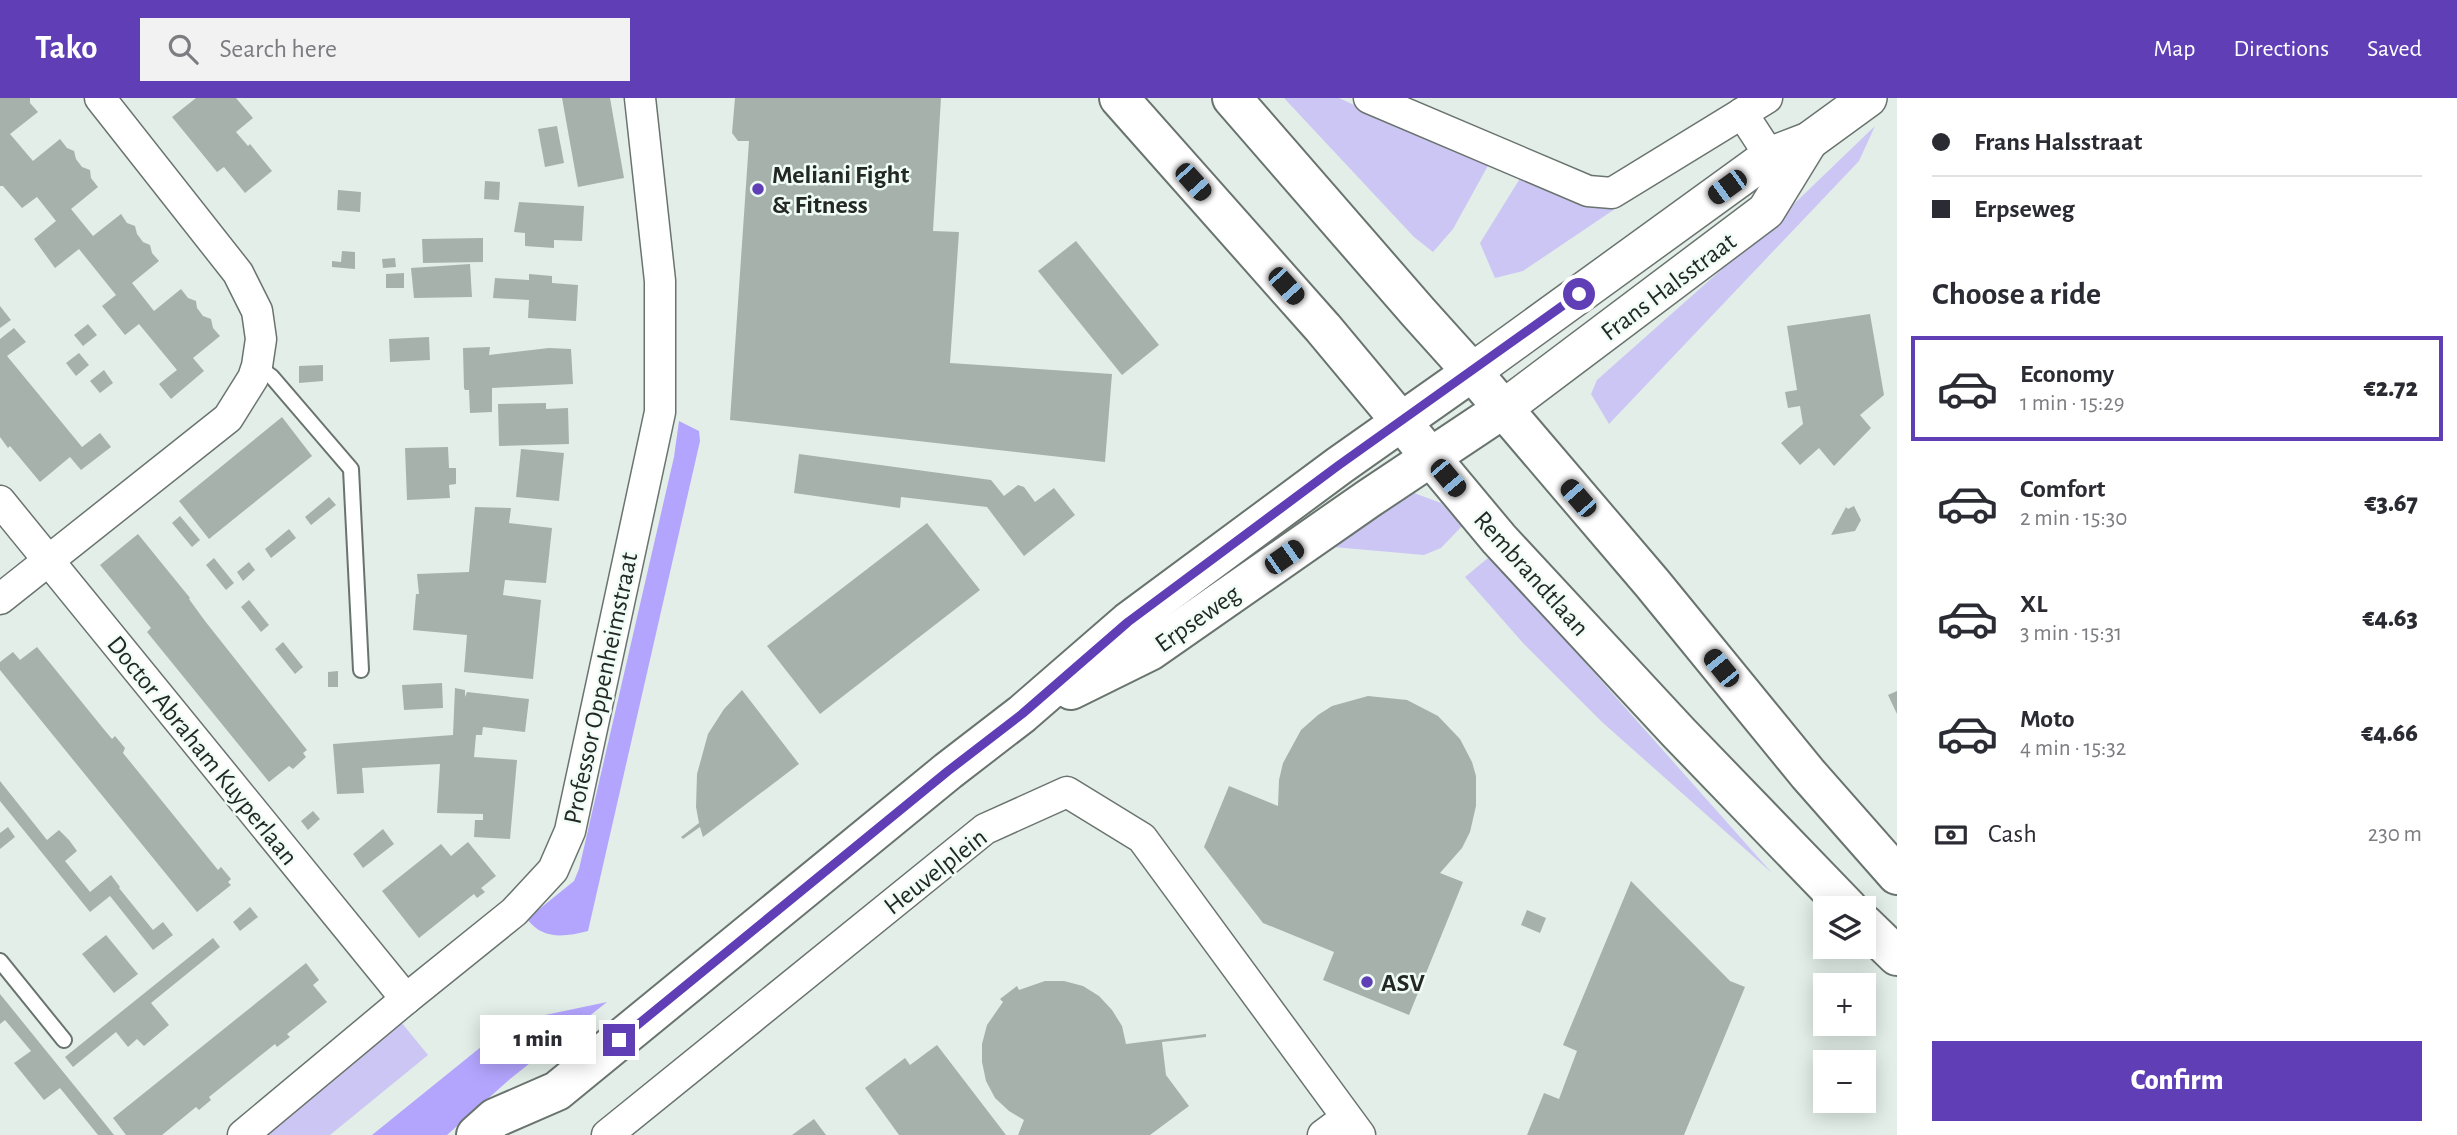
<!DOCTYPE html>
<html lang="en">
<head>
<meta charset="utf-8">
<style>
  body { margin:0; font-family:"Alegreya Sans",sans-serif; background:#f2f2f3; color:#2b2b33; height:100vh; display:flex; flex-direction:column; font-size:26px; white-space:nowrap }
  * { box-sizing:border-box; margin:0 }
  p { font-size:23px; color:#7c7c81 }
  .icon { flex:none; width:38px; height:38px; fill:none; stroke:currentColor; stroke-width:2; stroke-linecap:round; stroke-linejoin:round }
  .map { position:relative; flex:1; overflow:hidden }
  .sheet { display:flex; flex-direction:column; background:#fff; width:560px }
  .sheet>* { flex:none }
  .guide { display:grid; align-content:center; height:154px; padding:0 35px; background:#fff }
  .fabs { position:absolute; left:1813px; top:798px; display:grid; gap:14px }
  .fabs a { display:grid; place-items:center; width:63px; height:63px; border-radius:0px; background:#fff; box-shadow:0 4px 18px #0003; font-size:35px }
  .end { position:absolute; width:32px; height:32px; margin:-16px; border:9px solid #5f3eb6; background:#fff; box-shadow:0 0 0 4px #fff }
  .from { border-radius:50% }
  .bubble { position:absolute; height:49px; border-radius:0px; background:#fff; box-shadow:0 4px 18px #0003; font-size:23px; font-weight:800; line-height:49px; text-align:center }
  .car { position:absolute; width:21px; height:42px; margin:-21px -10px; border-radius:9px; box-shadow:0 0 5px 2px #0007; background:linear-gradient(#222 24%,#8ab4d8 0 40%,#222 0 76%,#8ab4d8 0 86%,#222 0) }
  .guide b { display:flex; align-items:center; gap:24px; height:66px; font-size:26px }
  .guide b+b { border-top:2px solid #e1e1e2 }
  .guide i { width:18px; height:18px; background:#2b2b33 }
  ul { padding:0; list-style:none }
  li { display:flex; align-items:center; gap:21px; height:105px; margin:0 14px 10px; padding:0 21px; border:4px solid transparent; border-radius:0px }
  li div { flex:1 }
  li b { display:block; font-size:26px }
  li em { font-style:normal; font-weight:800 }
  li.current { border-color:#5f3eb6 }
  li>.icon { width:63px; height:63px; stroke-width:1.5 }
  h2 { padding:0 35px; font-size:32px; line-height:84px }
  .pay { display:flex; align-items:center; gap:18px; height:77px; padding:0 35px; font-size:26px }
  .pay p { margin-inline-start:auto }
  .primary-button { display:flex; gap:14px; margin-top:auto; padding:14px 35px }
  .primary-button a { flex:1; height:80px; border-radius:0px; background:#5f3eb6; color:#fff; font-size:28px; font-weight:800; line-height:80px; text-align:center }
  header { display:flex; align-items:center; gap:42px; box-sizing:border-box; height:98px; padding:0 35px; background:#5f3eb6; color:#fff }
  header strong { font-size:33px }
  nav { display:flex; gap:38px; margin-inline-start:auto; font-size:24px }
  .search { width:490px; height:63px; background:#f2f2f3; display:flex; align-items:center; gap:18px; box-sizing:border-box; padding:0 24px; border-radius:0px; color:#7c7c81; font-size:26px }
  main { display:flex; flex:1; min-height:0 }
  .map>svg:first-child { display:block }
  .green { fill:#ccc6f5 }
  .forest { fill:#b3a5fe }
  .building { fill:#a7b1ac }
  .lines { fill:none; stroke-linecap:round; stroke-linejoin:round }
  .service-casing { stroke:#6a746f; stroke-width:18 }
  .minor-casing { stroke:#6a746f; stroke-width:33 }
  .tertiary-casing { stroke:#6a746f; stroke-width:40 }
  .secondary-casing { stroke:#6a746f; stroke-width:42 }
  .service { stroke:#fff; stroke-width:14 }
  .minor { stroke:#fff; stroke-width:30 }
  .tertiary { stroke:#fff; stroke-width:37 }
  .secondary { stroke:#fff; stroke-width:38 }
  .route { stroke:#5f3eb6; stroke-width:9 }
  .poi-dot { fill:#5f3eb6; stroke:#f0fcf6; stroke-width:2.5 }
  .labels { text-anchor:middle; stroke-width:5; stroke-linejoin:round; paint-order:stroke }
  .poi-label { font-size:26px; font-weight:bold; fill:#232725; stroke:#f0fcf6; text-anchor:start }
  .street-label { font-size:26px; fill:#232725; stroke:#f0fcf6 }
</style>
</head>
<body>
<header>
<strong>Tako</strong>
<div class="search"><svg class="icon" aria-label="search" viewBox="0 0 24 24"><circle cx="10" cy="10" r="6"/><path d="M15 15l6 6"/></svg>Search here</div>
<nav><a>Map</a><a>Directions</a><a>Saved</a></nav>
</header>
<main>
<div class="map">
<svg width="1897" height="1037" viewBox="0 0 1897 1037">
  <rect width="100%" height="100%" fill="#e3eee8"/>
  <g class="green">
    <path d="M 1284,0 L 1339,0 L 1424,39 L 1490,64 L 1453,131 L 1433,154 L 1414,139 Z"/>
    <path d="M 1875,28 L 1859,63 L 1609,326 L 1591,296 L 1597,282 L 1774,125 Z"/>
    <path d="M 1692,59 L 1523,173 L 1495,180 L 1480,145 L 1524,74 L 1614,84 Z"/>
    <path d="M 1414,395 L 1441,405 L 1462,428 L 1441,450 L 1424,457 L 1322,448 L 1383,405 Z"/>
    <path d="M 1488,460 L 1494,462 L 1772,775 L 1602,624 L 1523,545 L 1465,479 Z"/>
    <path d="M 401,924 L 428,957 L 330,1037 L 264,1037 Z"/>
  </g>
  <g class="forest">
    <path d="M 679,323 L 699,333 L 700,343 L 588,833 C 564,839 543,842 527,821 L 574,783 L 579,771 L 674,359 Z"/>
    <path d="M 607,904 L 510,981 L 447,1037 L 372,1037 L 512,924 Z"/>
  </g>
  <g class="building">
    <path d="M 0,0 L 30,0 L 30,5 L 38,14 L 10,36 L 33,63 L 60,41 L 67,50 L 74,53 L 76,61 L 82,69 L 90,72 L 91,80 L 98,89 L 71,111 L 93,138 L 121,116 L 127,125 L 135,128 L 137,136 L 143,144 L 150,147 L 152,155 L 159,163 L 132,185 L 154,213 L 181,191 L 188,200 L 196,203 L 197,210 L 203,218 L 211,221 L 213,230 L 220,238 L 193,260 L 204,273 L 171,301 L 159,286 L 177,272 L 139,226 L 125,237 L 102,208 L 116,197 L 79,151 L 55,170 L 34,141 L 56,123 L 37,99 L 22,110 L 3,88 L 0,88 Z"/>
    <path d="M 196,0 L 236,0 L 253,20 L 236,34 L 248,48 L 250,46 L 272,73 L 245,95 L 224,69 L 217,74 L 172,19 Z"/>
    <path d="M 562,0 L 610,0 L 624,80 L 578,89 Z"/>
    <path d="M 735,0 L 941,0 L 933,133 L 959,134 L 950,265 L 1112,276 L 1105,364 L 730,322 L 749,43 L 738,43 L 732,35 Z"/>
    <path d="M 557,28 L 564,65 L 545,69 L 538,31 Z"/>
    <path d="M 485,83 L 500,84 L 499,102 L 484,101 Z"/>
    <path d="M 338,92 L 361,94 L 360,114 L 337,112 Z"/>
    <path d="M 519,104 L 584,108 L 582,143 L 554,142 L 554,150 L 525,148 L 525,135 L 514,134 Z"/>
    <path d="M 483,140 L 483,164 L 423,165 L 422,141 Z"/>
    <path d="M 1076,143 L 1159,247 L 1122,277 L 1038,173 Z"/>
    <path d="M 342,153 L 355,154 L 355,171 L 332,169 L 332,163 L 341,164 Z"/>
    <path d="M 395,160 L 396,169 L 383,170 L 382,161 Z"/>
    <path d="M 470,166 L 472,199 L 414,200 L 411,170 Z"/>
    <path d="M 404,175 L 404,190 L 386,190 L 386,176 Z"/>
    <path d="M 529,176 L 552,178 L 552,185 L 578,187 L 576,223 L 528,220 L 529,202 L 493,200 L 495,180 L 529,182 Z"/>
    <path d="M 0,208 L 11,222 L 0,230 Z"/>
    <path d="M 1870,216 L 1884,297 L 1860,317 L 1871,330 L 1834,368 L 1819,350 L 1800,367 L 1781,345 L 1803,326 L 1800,308 L 1788,310 L 1785,294 L 1797,292 L 1787,228 Z"/>
    <path d="M 88,226 L 97,237 L 83,248 L 74,237 Z"/>
    <path d="M 14,230 L 26,244 L 7,258 L 82,349 L 100,335 L 111,349 L 81,372 L 70,359 L 40,384 L 10,348 L 8,350 L 0,339 L 0,241 Z"/>
    <path d="M 429,239 L 430,262 L 390,264 L 389,241 Z"/>
    <path d="M 490,249 L 489,257 L 549,250 L 571,251 L 573,286 L 492,290 L 492,314 L 470,315 L 469,292 L 465,292 L 464,290 L 463,250 Z"/>
    <path d="M 79,255 L 89,267 L 76,278 L 66,265 Z"/>
    <path d="M 323,267 L 323,283 L 299,285 L 299,268 Z"/>
    <path d="M 104,272 L 113,285 L 100,295 L 90,283 Z"/>
    <path d="M 546,305 L 546,311 L 568,310 L 569,346 L 499,348 L 498,306 Z"/>
    <path d="M 282,319 L 312,358 L 209,441 L 179,403 Z"/>
    <path d="M 448,349 L 449,370 L 456,370 L 456,386 L 449,387 L 450,400 L 407,402 L 405,350 Z"/>
    <path d="M 521,351 L 564,355 L 559,403 L 516,399 Z"/>
    <path d="M 799,356 L 991,382 L 1004,398 L 1018,387 L 1024,389 L 1035,404 L 1054,390 L 1075,417 L 1024,458 L 987,409 L 901,399 L 900,410 L 794,395 Z"/>
    <path d="M 329,399 L 336,407 L 311,427 L 305,419 Z"/>
    <path d="M 1854,408 L 1861,422 L 1855,433 L 1831,437 L 1846,409 L 1848,411 Z"/>
    <path d="M 475,409 L 511,410 L 509,425 L 552,430 L 546,485 L 505,482 L 503,497 L 541,502 L 533,581 L 464,574 L 467,537 L 413,532 L 416,496 L 419,496 L 417,476 L 469,474 Z"/>
    <path d="M 180,418 L 200,442 L 192,449 L 172,425 Z"/>
    <path d="M 927,425 L 980,492 L 820,616 L 767,548 Z"/>
    <path d="M 289,431 L 296,440 L 271,460 L 265,451 Z"/>
    <path d="M 138,436 L 190,500 L 189,501 L 205,523 L 307,652 L 303,655 L 306,659 L 293,671 L 289,668 L 269,684 L 147,534 L 151,530 L 100,467 Z"/>
    <path d="M 214,460 L 234,485 L 226,492 L 206,467 Z"/>
    <path d="M 249,464 L 255,472 L 243,483 L 237,474 Z"/>
    <path d="M 249,502 L 269,527 L 261,534 L 241,509 Z"/>
    <path d="M 283,544 L 303,569 L 295,576 L 275,551 Z"/>
    <path d="M 37,549 L 102,629 L 112,641 L 115,638 L 125,650 L 123,655 L 218,772 L 221,769 L 231,781 L 228,784 L 231,787 L 197,814 L 0,572 L 0,564 L 13,554 L 20,562 Z"/>
    <path d="M 338,573 L 338,589 L 328,589 L 328,574 Z"/>
    <path d="M 442,585 L 443,610 L 404,612 L 402,587 Z"/>
    <path d="M 455,590 L 465,592 L 465,599 L 467,594 L 529,601 L 525,634 L 483,629 L 482,637 L 476,637 L 474,659 L 517,662 L 510,741 L 474,739 L 475,722 L 483,722 L 483,716 L 437,715 L 440,666 L 362,670 L 364,695 L 337,696 L 333,646 L 453,637 Z"/>
    <path d="M 742,592 L 799,666 L 703,739 L 700,729 L 683,741 L 681,739 L 699,725 L 696,709 L 697,676 L 708,636 L 724,611 Z"/>
    <path d="M 1897,593 L 1897,616 L 1888,597 Z"/>
    <path d="M 1368,598 L 1407,602 L 1438,618 L 1460,641 L 1472,664 L 1476,678 L 1476,708 L 1470,734 L 1462,750 L 1440,775 L 1463,784 L 1409,917 L 1323,882 L 1334,854 L 1263,825 L 1204,749 L 1229,688 L 1278,708 L 1279,682 L 1283,665 L 1301,632 L 1318,617 L 1332,608 Z"/>
    <path d="M 0,683 L 47,742 L 59,732 L 69,742 L 77,753 L 65,763 L 90,794 L 111,777 L 120,789 L 119,790 L 153,832 L 163,824 L 173,837 L 153,852 L 110,798 L 90,814 L 0,703 Z"/>
    <path d="M 313,713 L 320,721 L 308,732 L 301,723 Z"/>
    <path d="M 8,729 L 15,739 L 0,751 L 0,735 Z"/>
    <path d="M 383,731 L 394,746 L 363,770 L 353,756 Z"/>
    <path d="M 468,744 L 496,778 L 481,790 L 485,794 L 477,800 L 474,796 L 419,840 L 382,793 L 441,746 L 451,758 Z"/>
    <path d="M 1631,783 L 1730,883 L 1745,889 L 1684,1037 L 1527,1037 L 1544,995 L 1559,1001 L 1577,953 L 1563,947 Z"/>
    <path d="M 250,809 L 258,819 L 240,833 L 233,824 Z"/>
    <path d="M 1527,812 L 1546,820 L 1540,835 L 1521,827 Z"/>
    <path d="M 106,837 L 138,876 L 114,895 L 82,856 Z"/>
    <path d="M 213,840 L 220,849 L 151,905 L 169,927 L 144,948 L 137,941 L 128,949 L 116,934 L 73,969 L 65,959 Z"/>
    <path d="M 306,865 L 319,882 L 313,887 L 327,904 L 287,936 L 290,939 L 277,949 L 275,946 L 209,999 L 211,1002 L 199,1012 L 196,1009 L 162,1037 L 126,1037 L 113,1020 Z"/>
    <path d="M 1045,883 L 1064,883 L 1083,888 L 1099,898 L 1112,912 L 1122,928 L 1126,946 L 1206,936 L 1206,939 L 1162,944 L 1166,977 L 1189,1008 L 1150,1037 L 1018,1037 L 1024,1022 L 1009,1013 L 995,1000 L 986,983 L 982,964 L 982,946 L 987,927 L 1003,904 L 1000,901 L 1017,888 L 1019,892 Z"/>
    <path d="M 0,896 L 90,1007 L 114,1037 L 98,1037 L 60,990 L 44,1002 L 14,965 L 31,953 L 5,922 L 0,926 Z"/>
    <path d="M 937,947 L 1006,1037 L 899,1037 L 865,990 L 905,960 L 910,967 Z"/>
    <path d="M 814,1021 L 826,1037 L 792,1037 Z"/>
  </g>
  <g class="lines">
    <g class="service-casing">
      <g id="service">
        <path d="M 257,268 L 272,279 L 351,371 L 361,572"/>
        <path d="M 0,863 L 64,942"/>
      </g>
    </g>
    <g class="minor-casing">
      <g id="minor">
        <path d="M 1369,0 L 1588,93 L 1612,95 L 1767,0"/>
        <path d="M 1742,15 L 1770,58"/>
        <path d="M 0,403 L 406,901"/>
        <path d="M 0,501 L 228,320 L 253,280 L 257,268 L 261,241 L 257,213 L 238,175 L 100,0"/>
        <path d="M 243,1037 L 406,901 L 514,814 L 553,772 L 570,733 L 660,314 L 660,183 L 640,0"/>
        <path d="M 607,1037 L 985,731 L 1067,694 L 1142,740 L 1360,1037"/>
        <path d="M 1323,1037 L 1346,1020"/>
      </g>
    </g>
    <g class="tertiary-casing">
      <g id="tertiary">
        <path d="M 1472,274 L 1770,58 L 1809,43 L 1868,0"/>
        <path d="M 1503,311 L 1766,113 L 1809,43"/>
      </g>
    </g>
    <g class="secondary-casing">
      <g id="secondary">
        <path d="M 1119,0 L 1323,230 L 1499,441 L 1679,635 L 1848,810"/>
        <path d="M 1232,0 L 1418,214 L 1472,274 L 1652,485 L 1808,676 L 1897,777"/>
        <path d="M 1071,592 L 1150,553 L 1368,401 L 1503,311"/>
        <path d="M 1864,826 L 1897,858"/>
        <path d="M 476,1037 L 495,1020 L 557,993 L 948,673 L 1022,616 L 1128,524 L 1340,367 L 1472,274"/>
      </g>
    </g>
    <use href="#service" class="service"/>
    <use href="#minor" class="minor"/>
    <use href="#tertiary" class="tertiary"/>
    <use href="#secondary" class="secondary"/>
  </g>
  <g class="lines">
    <path class="route" d="M 619,942 L 948,673 L 1022,616 L 1128,524 L 1339,367 L 1579,196"/>
  </g>
  <g class="poi-dot">
    <circle cx="758" cy="91" r="7"/>
    <circle cx="1367" cy="884" r="7"/>
  </g>
  <g class="labels">
    <g class="poi-label">
      <text x="772" y="85">Meliani Fight<tspan x="772" dy="30">&amp; Fitness</tspan></text>
      <text x="1381" y="893">ASV</text>
    </g>
    <g class="street-label">
      <text transform="translate(1668 188) rotate(-37)" y="9">Frans Halsstraat</text>
      <text transform="translate(1532 475) rotate(48)" y="9">Rembrandtlaan</text>
      <text transform="translate(1197 520) rotate(-35)" y="9">Erpseweg</text>
      <text transform="translate(600 590) rotate(-78)" y="9">Professor Oppenheimstraat</text>
      <text transform="translate(203 652) rotate(51)" y="9">Doctor Abraham Kuyperlaan</text>
      <text transform="translate(935 773) rotate(-38)" y="9">Heuvelplein</text>
    </g>
  </g>
</svg>
<div class="fabs">
<a><svg class="icon" aria-label="layers" viewBox="0 0 24 24"><path d="M12 4l9 5-9 5-9-5zM3 14l9 5 9-5"/></svg></a>
<a>+</a>
<a>−</a>
</div>
<i class="end from" style="left:1579px;top:196px"></i>
<i class="end" style="left:619px;top:942px"></i>
<div class="bubble" style="left:480px;top:917px;width:116px">1 min</div>
<i class="car" style="left:1193px;top:84px;rotate:138deg"></i>
<i class="car" style="left:1727px;top:89px;rotate:234deg"></i>
<i class="car" style="left:1286px;top:188px;rotate:138deg"></i>
<i class="car" style="left:1448px;top:380px;rotate:140deg"></i>
<i class="car" style="left:1578px;top:400px;rotate:319deg"></i>
<i class="car" style="left:1284px;top:459px;rotate:55deg"></i>
<i class="car" style="left:1721px;top:570px;rotate:321deg"></i>
</div>
<section class="sheet">
<div class="guide">
<b><i class="from"></i>Frans Halsstraat</b>
<b><i></i>Erpseweg</b>
</div>
<h2>Choose a ride</h2>
<ul>
<li class="current"><svg class="icon" aria-label="car" viewBox="0 0 24 24"><path d="M5 17H2v-5l4-1 3-4h7l3 4 3 1v5h-3M9 17h6M6 11h13"/><circle cx="7" cy="17" r="2"/><circle cx="17" cy="17" r="2"/></svg><div><b>Economy</b><p>1 min · 15:29</p></div><em>€2.72</em></li>
<li><svg class="icon" aria-label="car" viewBox="0 0 24 24"><path d="M5 17H2v-5l4-1 3-4h7l3 4 3 1v5h-3M9 17h6M6 11h13"/><circle cx="7" cy="17" r="2"/><circle cx="17" cy="17" r="2"/></svg><div><b>Comfort</b><p>2 min · 15:30</p></div><em>€3.67</em></li>
<li><svg class="icon" aria-label="car" viewBox="0 0 24 24"><path d="M5 17H2v-5l4-1 3-4h7l3 4 3 1v5h-3M9 17h6M6 11h13"/><circle cx="7" cy="17" r="2"/><circle cx="17" cy="17" r="2"/></svg><div><b>XL</b><p>3 min · 15:31</p></div><em>€4.63</em></li>
<li><svg class="icon" aria-label="car" viewBox="0 0 24 24"><path d="M5 17H2v-5l4-1 3-4h7l3 4 3 1v5h-3M9 17h6M6 11h13"/><circle cx="7" cy="17" r="2"/><circle cx="17" cy="17" r="2"/></svg><div><b>Moto</b><p>4 min · 15:32</p></div><em>€4.66</em></li>
</ul>
<div class="pay"><svg class="icon" aria-label="cash" viewBox="0 0 24 24"><path d="M3 7h18v10H3z"/><circle cx="12" cy="12" r="2"/></svg>Cash<p>230 m</p></div>
<div class="primary-button"><a>Confirm</a></div>
</section>
</main>
</body>
</html>
